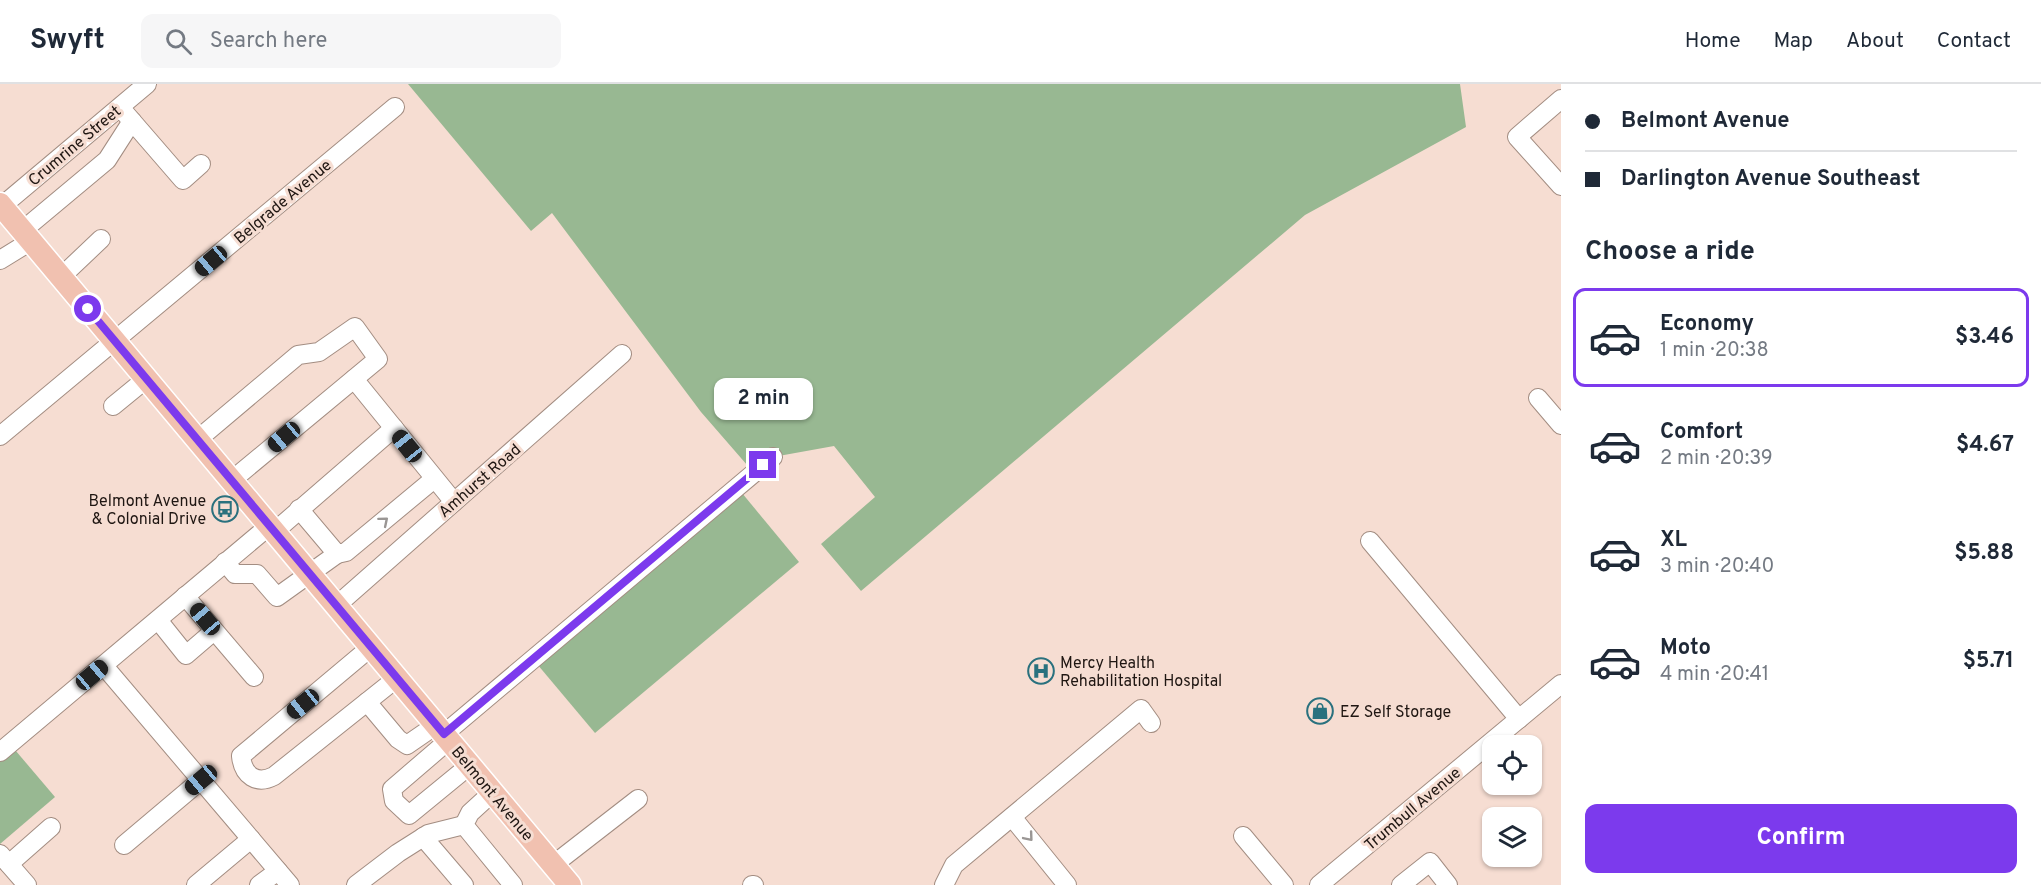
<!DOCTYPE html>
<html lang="en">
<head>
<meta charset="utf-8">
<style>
  body { margin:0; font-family:Overpass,sans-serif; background:#f6f6f7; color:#1f2937; height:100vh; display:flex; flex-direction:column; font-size:22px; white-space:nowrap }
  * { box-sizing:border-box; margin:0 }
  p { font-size:20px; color:#747a83 }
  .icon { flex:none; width:33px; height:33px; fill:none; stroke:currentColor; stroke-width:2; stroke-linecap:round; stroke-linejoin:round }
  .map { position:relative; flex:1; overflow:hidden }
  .details { display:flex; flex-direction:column; background:#fff; width:480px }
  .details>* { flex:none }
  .top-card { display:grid; align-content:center; height:132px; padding:0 24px; background:#fff }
  .tools { position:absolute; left:1482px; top:651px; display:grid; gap:12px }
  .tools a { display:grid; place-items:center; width:60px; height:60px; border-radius:12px; background:#fff; box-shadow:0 2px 4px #0004; font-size:30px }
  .end { position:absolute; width:27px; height:27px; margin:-14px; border:8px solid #7c3aed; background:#fff; box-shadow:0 0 0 3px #fff }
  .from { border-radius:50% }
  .bubble { position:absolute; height:42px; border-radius:12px; background:#fff; box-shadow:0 2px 4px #0004; font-size:20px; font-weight:700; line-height:42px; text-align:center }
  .car { position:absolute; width:18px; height:36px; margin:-18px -9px; border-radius:8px; box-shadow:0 0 4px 2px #0007; background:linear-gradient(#222 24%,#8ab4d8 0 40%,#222 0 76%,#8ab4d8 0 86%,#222 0) }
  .top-card b { display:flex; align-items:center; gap:21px; height:57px; font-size:22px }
  .top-card b+b { border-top:2px solid #e0e1e3 }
  .top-card i { width:15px; height:15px; background:#1f2937 }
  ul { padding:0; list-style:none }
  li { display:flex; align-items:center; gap:18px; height:99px; margin:0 12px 9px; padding:0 12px; border:3px solid transparent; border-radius:12px }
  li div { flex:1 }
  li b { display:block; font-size:22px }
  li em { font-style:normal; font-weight:700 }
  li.selected { border-color:#7c3aed }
  li>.icon { width:54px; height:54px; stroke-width:1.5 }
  h2 { padding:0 24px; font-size:27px; line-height:72px }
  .action { display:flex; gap:12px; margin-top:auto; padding:12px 24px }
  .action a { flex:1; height:69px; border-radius:12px; background:#7c3aed; color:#fff; font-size:24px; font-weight:700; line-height:69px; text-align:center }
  header { display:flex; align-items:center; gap:36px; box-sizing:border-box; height:84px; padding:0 30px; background:#fff; border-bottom:2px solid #e0e1e3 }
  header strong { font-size:28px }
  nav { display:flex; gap:33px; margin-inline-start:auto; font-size:21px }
  .search { width:420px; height:54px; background:#f6f6f7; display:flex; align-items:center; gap:15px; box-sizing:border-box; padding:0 21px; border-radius:12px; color:#747a83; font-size:22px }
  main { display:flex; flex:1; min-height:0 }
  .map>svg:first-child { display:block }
  .forest { fill:#98b892 }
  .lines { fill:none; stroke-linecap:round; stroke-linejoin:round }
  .minor-casing { stroke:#a38d82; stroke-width:20 }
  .major-casing { stroke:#fff; stroke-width:25 }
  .minor { stroke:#fff; stroke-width:18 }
  .major { stroke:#f1c1b0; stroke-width:22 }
  .oneway { stroke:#9a9694 }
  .route { stroke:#7c3aed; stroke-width:8 }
  .labels { text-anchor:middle; stroke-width:6; stroke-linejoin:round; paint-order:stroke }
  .street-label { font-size:16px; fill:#1f1612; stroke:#f6ddd2 }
  .poi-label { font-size:16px; fill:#1f1612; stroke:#f6ddd2; text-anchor:start }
</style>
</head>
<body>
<header>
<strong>Swyft</strong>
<div class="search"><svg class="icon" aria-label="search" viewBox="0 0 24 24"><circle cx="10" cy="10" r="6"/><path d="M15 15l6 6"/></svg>Search here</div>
<nav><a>Home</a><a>Map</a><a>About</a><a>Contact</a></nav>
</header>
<main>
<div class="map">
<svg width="1561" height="801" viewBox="0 0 1561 801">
  <rect width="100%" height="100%" fill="#f6ddd2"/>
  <g class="forest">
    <path d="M 408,0 L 1460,0 L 1466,43 L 1305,131 L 861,507 L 821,460 L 875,413 L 834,362 L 773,373 L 754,389 L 701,328 L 552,129 L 531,147 Z"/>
    <path d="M 737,403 L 799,478 L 595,649 L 532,574 Z"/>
    <path d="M 10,660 L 55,713 L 0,760 L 0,668 Z"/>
  </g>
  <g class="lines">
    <g class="minor-casing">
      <g id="minor">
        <path d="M 1561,15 L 1517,53 L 1561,102"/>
        <path d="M 125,29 L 183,96 L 201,80"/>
        <path d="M 2,122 L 147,0"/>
        <path d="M 22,147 L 107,76 L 132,37"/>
        <path d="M 0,176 L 31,157"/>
        <path d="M 61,193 L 101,155"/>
        <path d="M 354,295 L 454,418"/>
        <path d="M 1538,314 L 1561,341"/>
        <path d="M 113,322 L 146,295"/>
        <path d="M 0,352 L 395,23"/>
        <path d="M 197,356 L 298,271 L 319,268 L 355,243 L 378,275 L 231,397"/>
        <path d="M 274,448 L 394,344"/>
        <path d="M 1370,457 L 1519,635"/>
        <path d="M 337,470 L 346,468 L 434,395"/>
        <path d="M 225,478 L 235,490 L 257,490 L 277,513 L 337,470 L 299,425"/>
        <path d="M 185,512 L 254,593"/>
        <path d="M 336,522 L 622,270"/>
        <path d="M 158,536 L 186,571 L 214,547"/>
        <path d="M 371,563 L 241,672 C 243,692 257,701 274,692 L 397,594"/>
        <path d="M 104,582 L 290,801"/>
        <path d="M 367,618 L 398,655 L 407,661 L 436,641"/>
        <path d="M 444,650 L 773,373"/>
        <path d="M 449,656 L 392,705 L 394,717 L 409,731 L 470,681"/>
        <path d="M 0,668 L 269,442"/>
        <path d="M 493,708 L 470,729 L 464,741 L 513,801"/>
        <path d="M 1012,733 L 1067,801"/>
        <path d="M 1243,752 L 1284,801"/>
        <path d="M 423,753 L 464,801"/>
        <path d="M 124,761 L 201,696"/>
        <path d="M 0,770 L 27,801"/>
        <path d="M 9,780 L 51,743"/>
        <path d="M 553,781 L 638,715"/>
        <path d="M 196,801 L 251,755"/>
        <path d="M 259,801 L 278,787"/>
        <path d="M 356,801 L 398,769 L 428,750 L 464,741"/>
        <path d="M 752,801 L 754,801"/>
        <path d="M 944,801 L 954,781 L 1141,625 L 1151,639"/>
        <path d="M 1319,801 L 1561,600"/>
        <path d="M 1401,801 L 1430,778 L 1448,801"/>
      </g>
    </g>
    <g class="major-casing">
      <path id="major" d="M 0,120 L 570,801"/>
    </g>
    <use href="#minor" class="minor"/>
    <use href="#major" class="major"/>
  </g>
  <defs><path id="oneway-chevron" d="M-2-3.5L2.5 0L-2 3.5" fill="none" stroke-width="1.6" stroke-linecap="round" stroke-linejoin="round" transform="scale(1.5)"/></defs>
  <g class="oneway">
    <use href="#oneway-chevron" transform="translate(384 437) rotate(-40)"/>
    <use href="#oneway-chevron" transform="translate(1029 753) rotate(50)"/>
  </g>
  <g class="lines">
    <path class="route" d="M 88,225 L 444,650 L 763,381"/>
  </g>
  <defs>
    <g id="bus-ring" transform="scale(1.35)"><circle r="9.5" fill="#f6ddd2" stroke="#2a717e" stroke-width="1.5"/><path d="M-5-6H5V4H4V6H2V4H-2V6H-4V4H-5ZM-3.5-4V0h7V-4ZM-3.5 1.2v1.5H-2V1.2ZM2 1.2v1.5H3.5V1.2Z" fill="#2a717e"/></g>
    <g id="hospital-ring" transform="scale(1.35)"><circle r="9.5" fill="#f6ddd2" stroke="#2a717e" stroke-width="1.5"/><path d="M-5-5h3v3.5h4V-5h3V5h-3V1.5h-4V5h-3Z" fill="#2a717e"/></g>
    <g id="shop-ring" transform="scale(1.35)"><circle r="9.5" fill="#f6ddd2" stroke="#2a717e" stroke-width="1.5"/><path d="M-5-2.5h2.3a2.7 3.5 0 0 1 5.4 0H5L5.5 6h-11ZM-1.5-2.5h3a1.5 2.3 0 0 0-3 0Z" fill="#2a717e"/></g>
  </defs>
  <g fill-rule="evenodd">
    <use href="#bus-ring" x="225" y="425"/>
    <use href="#hospital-ring" x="1041" y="587"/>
    <use href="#shop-ring" x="1320" y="627"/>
  </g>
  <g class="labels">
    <g class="street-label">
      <text transform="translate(74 61) rotate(-40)" y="6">Crumrine Street</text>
      <text transform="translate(282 117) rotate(-40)" y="6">Belgrade Avenue</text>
      <text transform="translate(479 396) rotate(-41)" y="6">Amhurst Road</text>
      <text transform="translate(493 709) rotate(50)" y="6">Belmont Avenue</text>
      <text transform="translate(1412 724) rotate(-40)" y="6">Trumbull Avenue</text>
    </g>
    <g class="poi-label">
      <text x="206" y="422" text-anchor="end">Belmont Avenue<tspan x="206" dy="18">&amp; Colonial Drive</tspan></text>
      <text x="1060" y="584">Mercy Health<tspan x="1060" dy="18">Rehabilitation Hospital</tspan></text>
      <text x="1340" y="633">EZ Self Storage</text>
    </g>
  </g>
</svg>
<div class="tools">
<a><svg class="icon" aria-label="locate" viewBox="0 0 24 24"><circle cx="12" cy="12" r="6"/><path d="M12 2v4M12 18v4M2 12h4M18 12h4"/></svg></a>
<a><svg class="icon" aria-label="layers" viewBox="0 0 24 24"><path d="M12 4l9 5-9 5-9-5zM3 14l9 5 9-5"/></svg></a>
</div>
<i class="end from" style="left:88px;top:225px"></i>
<i class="end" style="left:763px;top:381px"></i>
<div class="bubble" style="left:714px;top:294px;width:99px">2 min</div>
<i class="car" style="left:211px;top:177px;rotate:230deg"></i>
<i class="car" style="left:284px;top:353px;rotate:230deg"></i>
<i class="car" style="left:407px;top:362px;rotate:321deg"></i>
<i class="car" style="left:205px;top:535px;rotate:320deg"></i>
<i class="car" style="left:92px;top:591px;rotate:50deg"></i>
<i class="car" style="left:303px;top:620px;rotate:231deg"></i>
<i class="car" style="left:201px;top:696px;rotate:230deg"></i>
</div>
<section class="details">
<div class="top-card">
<b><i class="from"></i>Belmont Avenue</b>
<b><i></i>Darlington Avenue Southeast</b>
</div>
<h2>Choose a ride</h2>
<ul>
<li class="selected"><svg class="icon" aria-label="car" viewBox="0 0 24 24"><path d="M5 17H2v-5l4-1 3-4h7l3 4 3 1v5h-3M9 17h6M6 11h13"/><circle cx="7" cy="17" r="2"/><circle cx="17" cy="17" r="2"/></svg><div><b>Economy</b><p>1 min · 20:38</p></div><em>$3.46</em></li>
<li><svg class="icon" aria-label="car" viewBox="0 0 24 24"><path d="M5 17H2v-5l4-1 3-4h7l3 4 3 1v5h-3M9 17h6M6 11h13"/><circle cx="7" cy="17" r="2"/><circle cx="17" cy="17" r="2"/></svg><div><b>Comfort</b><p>2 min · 20:39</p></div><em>$4.67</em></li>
<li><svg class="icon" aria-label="car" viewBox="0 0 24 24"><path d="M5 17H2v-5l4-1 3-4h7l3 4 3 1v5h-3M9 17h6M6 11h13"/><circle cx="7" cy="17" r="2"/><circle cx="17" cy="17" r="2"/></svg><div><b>XL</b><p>3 min · 20:40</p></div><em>$5.88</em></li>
<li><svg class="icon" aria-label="car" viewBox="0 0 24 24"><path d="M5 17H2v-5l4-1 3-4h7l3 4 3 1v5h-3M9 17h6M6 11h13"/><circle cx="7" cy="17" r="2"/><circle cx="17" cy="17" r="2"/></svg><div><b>Moto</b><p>4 min · 20:41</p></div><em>$5.71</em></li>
</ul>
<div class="action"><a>Confirm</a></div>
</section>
</main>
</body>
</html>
